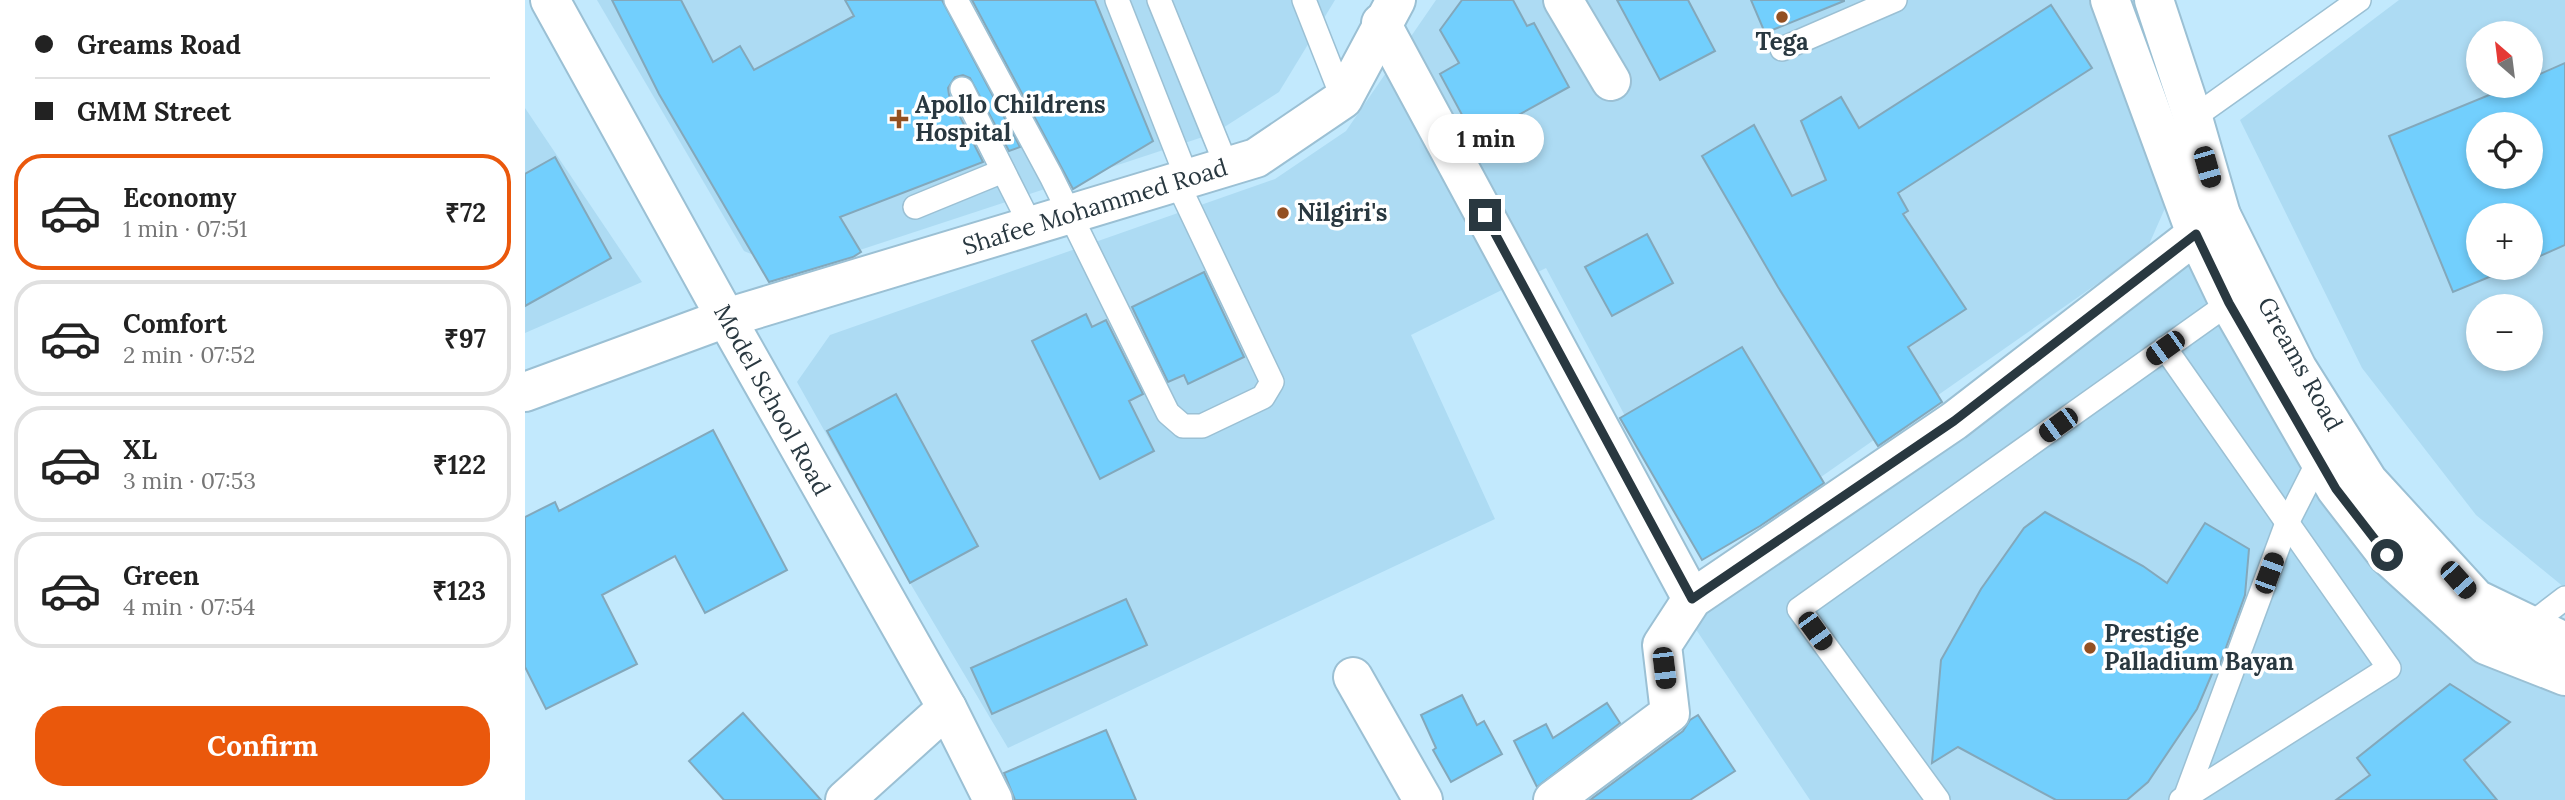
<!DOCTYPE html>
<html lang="en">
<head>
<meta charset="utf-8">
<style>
  body { margin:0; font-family:Lora,serif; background:#f6f6f6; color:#222; height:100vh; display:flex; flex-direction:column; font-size:26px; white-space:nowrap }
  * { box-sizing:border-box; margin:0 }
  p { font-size:23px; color:#767676 }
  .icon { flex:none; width:38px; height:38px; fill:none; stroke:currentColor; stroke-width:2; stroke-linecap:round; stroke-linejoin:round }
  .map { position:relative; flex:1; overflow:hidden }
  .panel { display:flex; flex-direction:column; background:#fff; width:525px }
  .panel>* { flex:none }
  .banner { display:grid; align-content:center; height:154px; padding:0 35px; background:#fff }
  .needle { width:46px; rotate:332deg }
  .fabs { position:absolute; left:1941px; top:21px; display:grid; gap:14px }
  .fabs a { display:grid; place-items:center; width:77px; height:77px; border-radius:50%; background:#fff; box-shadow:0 4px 10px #0003; font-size:35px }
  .end { position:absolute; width:32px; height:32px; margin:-16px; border:9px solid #293840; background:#fff; box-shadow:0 0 0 4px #fff }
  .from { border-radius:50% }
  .bubble { position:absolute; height:49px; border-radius:24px; background:#fff; box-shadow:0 4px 10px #0003; font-size:23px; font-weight:700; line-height:49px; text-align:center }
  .car { position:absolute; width:21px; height:42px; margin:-21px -10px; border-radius:9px; box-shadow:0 0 5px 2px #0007; background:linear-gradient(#222 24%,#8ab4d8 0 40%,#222 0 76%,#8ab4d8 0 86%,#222 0) }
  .banner b { display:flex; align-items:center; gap:24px; height:66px; font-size:26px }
  .banner b+b { border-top:2px solid #e0e0e0 }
  .banner i { width:18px; height:18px; background:#222 }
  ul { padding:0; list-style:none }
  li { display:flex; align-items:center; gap:21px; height:116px; margin:0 14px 10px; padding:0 21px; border:4px solid #e0e0e0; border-radius:28px }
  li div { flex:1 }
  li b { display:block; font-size:26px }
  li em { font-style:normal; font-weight:700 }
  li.selected { border-color:#ea580c }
  li>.icon { width:63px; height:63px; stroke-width:1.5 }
  .action { display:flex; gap:14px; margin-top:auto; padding:14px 35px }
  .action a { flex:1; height:80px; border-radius:28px; background:#ea580c; color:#fff; font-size:28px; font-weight:700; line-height:80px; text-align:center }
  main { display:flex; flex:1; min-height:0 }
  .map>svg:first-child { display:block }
  .built { fill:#addbf3; fill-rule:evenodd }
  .building { fill:#72cffd; stroke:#83a8bb; stroke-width:2; fill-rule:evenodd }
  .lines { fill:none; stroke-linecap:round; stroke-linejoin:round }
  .lane-casing { stroke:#9bc0d4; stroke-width:26 }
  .street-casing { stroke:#9bc0d4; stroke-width:42 }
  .secondary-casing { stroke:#9bc0d4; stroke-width:42 }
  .lane { stroke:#fff; stroke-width:23 }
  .street { stroke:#fff; stroke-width:38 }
  .secondary { stroke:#fff; stroke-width:38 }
  .route { stroke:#293840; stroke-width:9 }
  .poi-dot { fill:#935022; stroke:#fff; stroke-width:2.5 }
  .labels { text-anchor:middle; stroke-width:7; stroke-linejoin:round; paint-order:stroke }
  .poi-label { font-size:24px; font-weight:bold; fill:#293840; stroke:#fff; text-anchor:start }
  .street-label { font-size:24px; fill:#293840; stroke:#fff }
</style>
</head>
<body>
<main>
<section class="panel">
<div class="banner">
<b><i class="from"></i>Greams Road</b>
<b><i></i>GMM Street</b>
</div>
<ul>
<li class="selected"><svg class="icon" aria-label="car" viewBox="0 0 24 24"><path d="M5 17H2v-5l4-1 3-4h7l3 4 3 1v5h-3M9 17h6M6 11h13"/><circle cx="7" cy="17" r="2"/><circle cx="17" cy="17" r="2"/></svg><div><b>Economy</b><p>1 min · 07:51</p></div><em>₹72</em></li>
<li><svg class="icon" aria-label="car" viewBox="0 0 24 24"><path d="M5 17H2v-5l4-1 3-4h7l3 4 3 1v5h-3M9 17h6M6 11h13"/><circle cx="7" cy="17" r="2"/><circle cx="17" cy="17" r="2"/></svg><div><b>Comfort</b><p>2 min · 07:52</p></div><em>₹97</em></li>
<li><svg class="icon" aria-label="car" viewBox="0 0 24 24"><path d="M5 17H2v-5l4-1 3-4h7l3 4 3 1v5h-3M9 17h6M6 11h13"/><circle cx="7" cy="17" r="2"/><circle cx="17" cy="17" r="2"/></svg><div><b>XL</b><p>3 min · 07:53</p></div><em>₹122</em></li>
<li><svg class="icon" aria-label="car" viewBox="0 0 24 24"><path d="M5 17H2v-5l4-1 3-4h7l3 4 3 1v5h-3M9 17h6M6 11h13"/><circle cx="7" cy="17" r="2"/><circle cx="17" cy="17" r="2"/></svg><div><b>Green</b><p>4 min · 07:54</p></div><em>₹123</em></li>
</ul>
<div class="action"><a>Confirm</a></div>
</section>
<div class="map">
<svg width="2040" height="800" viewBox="0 0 2040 800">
  <rect width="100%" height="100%" fill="#c2e9fd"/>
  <g class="built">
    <path d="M 72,0 L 810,0 L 754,92 L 690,133 L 268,272 L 219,251 Z"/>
    <path d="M 911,0 L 1597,0 L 1655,174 L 1622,249 L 1177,560 L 1021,268 L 886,335 L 970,519 L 483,748 L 385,583 L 272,382 L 305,335 L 750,179 L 821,131 Z"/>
    <path d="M 1874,0 L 2040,0 L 2040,588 L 1951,515 L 1837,368 L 1715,120 ZM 1953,33 L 2006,33 L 2006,86 L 1953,86 ZM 1953,124 L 2006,124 L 2006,177 L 1953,177 ZM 1953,215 L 2006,215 L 2006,268 L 1953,268 ZM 1953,306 L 2006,306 L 2006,359 L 1953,359 Z"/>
    <path d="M 0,108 L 117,282 L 0,333 Z"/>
    <path d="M 1678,252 L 1823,496 L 2040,684 L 2040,800 L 1285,800 L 1164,619 Z"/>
  </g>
  <g class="building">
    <path d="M 87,0 L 156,0 L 188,62 L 215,46 L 229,70 L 329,16 L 320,0 L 417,0 L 495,147 L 484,151 L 445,78 L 438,75 L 430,77 L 423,88 L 424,95 L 458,162 L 315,217 L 336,252 L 328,257 L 244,282 L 134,94 Z"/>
    <path d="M 447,0 L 570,0 L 628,141 L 548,189 Z"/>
    <path d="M 937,0 L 988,0 L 1002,26 L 1009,23 L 1044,87 L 950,139 L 915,74 L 934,63 L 915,30 Z"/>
    <path d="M 1092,0 L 1163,0 L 1190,51 L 1135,80 Z"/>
    <path d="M 1226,0 L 1319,0 L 1319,1 L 1240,33 Z"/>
    <path d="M 1526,5 L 1567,68 L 1373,193 L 1383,211 L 1378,214 L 1441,309 L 1383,347 L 1417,402 L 1353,446 L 1253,287 L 1177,156 L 1229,125 L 1267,196 L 1301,180 L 1276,121 L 1316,97 L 1334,128 Z"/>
    <path d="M 2040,63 L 2040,245 L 2006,260 L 2006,215 L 1953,215 L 1953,268 L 1986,268 L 1928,292 L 1864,136 L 1986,86 L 2006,86 L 2006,78 ZM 1953,124 L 2006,124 L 2006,177 L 1953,177 Z"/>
    <path d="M 30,157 L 86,258 L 0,306 L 0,174 Z"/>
    <path d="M 1122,234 L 1148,283 L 1087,316 L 1060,267 Z"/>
    <path d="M 679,272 L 719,357 L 663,384 L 659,375 L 643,382 L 607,307 Z"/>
    <path d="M 561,314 L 567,327 L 581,320 L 618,394 L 604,401 L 629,451 L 575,479 L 507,341 Z"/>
    <path d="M 1217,347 L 1299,483 L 1235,526 L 1177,560 L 1095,418 Z"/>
    <path d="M 371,394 L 453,546 L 385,583 L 302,431 Z"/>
    <path d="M 188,430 L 262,570 L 180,613 L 150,556 L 77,595 L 112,664 L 21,709 L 0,667 L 0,517 L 30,502 L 34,511 Z"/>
    <path d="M 1520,512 L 1618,566 L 1642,583 L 1680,523 L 1724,549 L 1720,595 L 1695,664 L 1692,662 L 1672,709 L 1623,782 L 1602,800 L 1531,800 L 1433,747 L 1407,763 L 1416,660 L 1456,589 L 1499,528 Z"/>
    <path d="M 601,599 L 622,645 L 467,714 L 446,668 Z"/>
    <path d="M 1925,684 L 1985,722 L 1939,760 L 1972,800 L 1811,800 L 1845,775 L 1832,758 Z"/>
    <path d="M 937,695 L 952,725 L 959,721 L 977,754 L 926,782 L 908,750 L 911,748 L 896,715 Z"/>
    <path d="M 1082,703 L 1095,723 L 1012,787 L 989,741 L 1021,724 L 1028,738 Z"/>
    <path d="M 218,713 L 296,800 L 199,800 L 164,761 Z"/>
    <path d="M 1173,715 L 1210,771 L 1165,800 L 1065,800 L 1158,731 L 1165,720 Z"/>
    <path d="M 581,730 L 611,800 L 490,800 L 479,773 Z"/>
  </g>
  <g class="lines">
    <g class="lane-casing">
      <g id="lane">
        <path d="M 431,0 L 526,176 L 643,413 L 658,426 L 677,426 L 738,397 L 747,382 L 652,182"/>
        <path d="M 592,0 L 662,178"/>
        <path d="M 634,0 L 702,167"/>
        <path d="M 779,0 L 818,99"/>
        <path d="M 1257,49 L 1370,0"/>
        <path d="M 437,89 L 506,226"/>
        <path d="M 1668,118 L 1834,0"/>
        <path d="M 390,207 L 478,171"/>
        <path d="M 1640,348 L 1864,668 L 1656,800"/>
        <path d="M 2005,625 L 2040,598"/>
        <path d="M 1660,798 L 1762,523 L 1794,460"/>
        <path d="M 1413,800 L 1274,609 L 1704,303"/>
      </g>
    </g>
    <g class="street-casing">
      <g id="street">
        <path d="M 1038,0 L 1086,81"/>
        <path d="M 856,23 L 1167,599"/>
        <path d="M 0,392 L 201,318 L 731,158 L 818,99 L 871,0"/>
        <path d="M 828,677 L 898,800"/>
        <path d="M 320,800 L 422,708"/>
        <path d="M 1028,800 L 1145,713 L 1137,645 L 1167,599 L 1429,421 L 1696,215"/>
      </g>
    </g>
    <g class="secondary-casing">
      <g id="secondary">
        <path d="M 25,0 L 201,318 L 422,708 L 468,800"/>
        <path d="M 1585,0 L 1671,234 L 1704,303 L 1811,489 L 1862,555 L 1961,645 L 2040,676"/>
        <path d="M 1629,0 L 1668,118 L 1696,215 L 1772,368 L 1843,481 L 1951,599 L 2040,642"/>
      </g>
    </g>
    <use href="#lane" class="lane"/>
    <use href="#street" class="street"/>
    <use href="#secondary" class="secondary"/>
  </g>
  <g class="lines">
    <path class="route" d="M 960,215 L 1167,599 L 1429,421 L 1671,234 L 1704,303 L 1811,489 L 1862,555"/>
  </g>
  <g class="poi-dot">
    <circle cx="1257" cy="17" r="7"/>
    <path d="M370.5 108.5h7v7h7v7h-7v7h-7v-7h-7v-7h7z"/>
    <circle cx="758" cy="213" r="7"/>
    <circle cx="1565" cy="648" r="7"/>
  </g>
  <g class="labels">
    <g class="poi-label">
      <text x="1257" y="50" text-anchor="middle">Tega</text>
      <text x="390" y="113">Apollo Childrens<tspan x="390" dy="28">Hospital</tspan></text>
      <text x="772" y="221">Nilgiri's</text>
      <text x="1579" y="642">Prestige<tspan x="1579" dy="28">Palladium Bayan</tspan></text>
    </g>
    <g class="street-label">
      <text transform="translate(570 207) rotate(-17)" y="8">Shafee Mohammed Road</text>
      <text transform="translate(1775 364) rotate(61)" y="8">Greams Road</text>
      <text transform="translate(247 400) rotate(61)" y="8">Model School Road</text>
    </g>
  </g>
</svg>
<div class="fabs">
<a><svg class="needle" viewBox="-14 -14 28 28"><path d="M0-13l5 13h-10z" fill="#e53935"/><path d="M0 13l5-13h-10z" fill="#767676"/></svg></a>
<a><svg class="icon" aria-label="locate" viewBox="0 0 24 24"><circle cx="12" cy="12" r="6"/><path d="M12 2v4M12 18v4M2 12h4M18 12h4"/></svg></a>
<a>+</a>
<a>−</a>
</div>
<i class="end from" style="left:1862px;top:555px"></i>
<i class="end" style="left:960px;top:215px"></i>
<div class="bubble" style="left:903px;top:114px;width:116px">1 min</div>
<i class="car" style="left:1682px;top:167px;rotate:164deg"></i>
<i class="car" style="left:1640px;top:348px;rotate:234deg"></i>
<i class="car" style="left:1533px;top:425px;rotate:234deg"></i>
<i class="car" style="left:1744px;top:573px;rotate:20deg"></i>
<i class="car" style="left:1933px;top:580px;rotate:138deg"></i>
<i class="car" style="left:1290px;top:631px;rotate:144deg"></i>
<i class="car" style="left:1139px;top:668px;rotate:173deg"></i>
</div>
</main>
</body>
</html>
